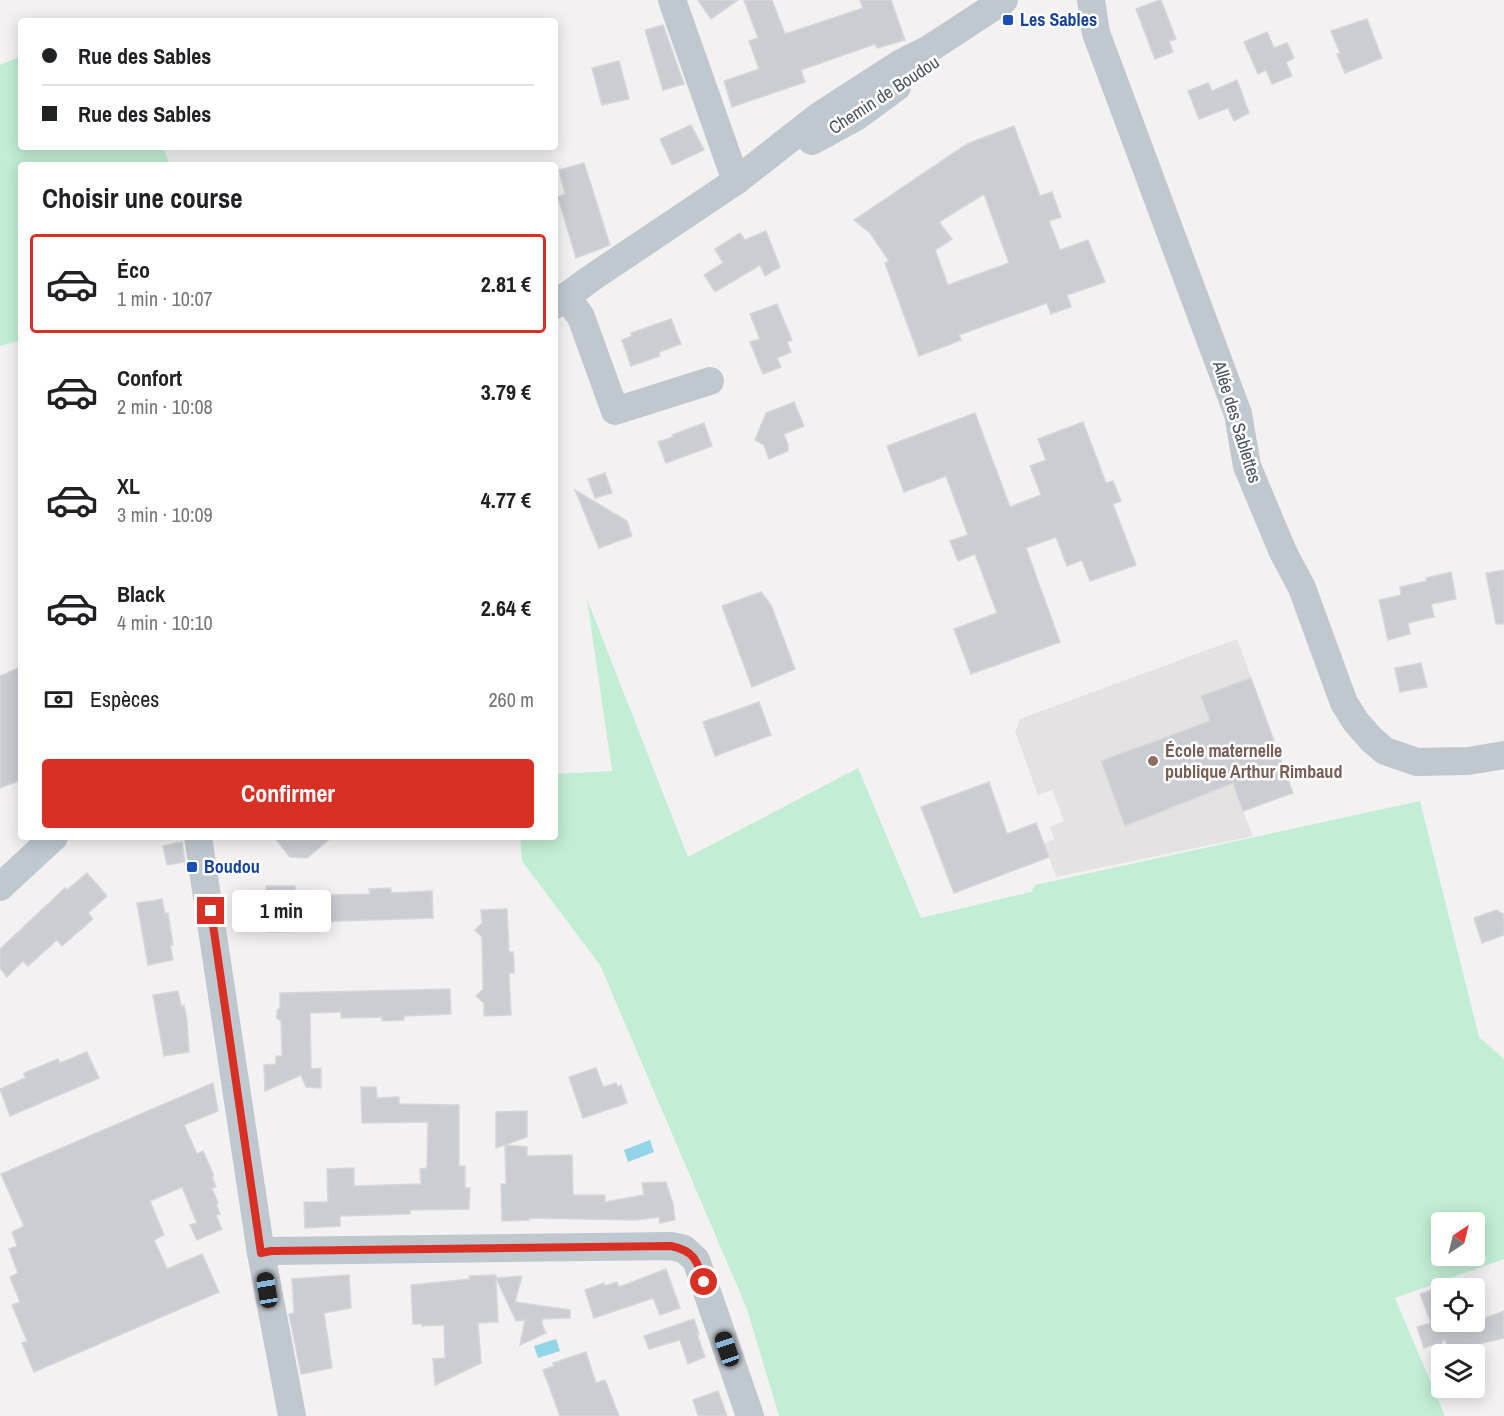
<!DOCTYPE html>
<html lang="fr">
<head>
<meta charset="utf-8">
<style>
  body { margin:0; font-family:"Archivo Narrow",sans-serif; background:#f6f6f6; color:#202124; height:100vh; display:flex; flex-direction:column; font-size:22px; white-space:nowrap }
  * { box-sizing:border-box; margin:0 }
  p { font-size:20px; color:#757577 }
  .icon { flex:none; width:33px; height:33px; fill:none; stroke:currentColor; stroke-width:2; stroke-linecap:round; stroke-linejoin:round }
  .map { position:relative; flex:1; overflow:hidden }
  .details { position:absolute; left:18px; top:162px; width:540px; height:678px; display:flex; flex-direction:column; background:#fff; border-radius:6px; box-shadow:0 3px 15px #0003 }
  .details>* { flex:none }
  .guide { position:absolute; left:18px; top:18px; width:540px; height:132px; border-radius:6px; box-shadow:0 3px 15px #0003; display:grid; align-content:center; height:132px; padding:0 24px; background:#fff }
  .needle { width:39px; rotate:35deg }
  .fabs { position:absolute; left:1431px; top:1212px; display:grid; gap:12px }
  .fabs a { display:grid; place-items:center; width:54px; height:54px; border-radius:6px; background:#fff; box-shadow:0 3px 15px #0003; font-size:30px }
  .end { position:absolute; width:27px; height:27px; margin:-14px; border:8px solid #d93025; background:#fff; box-shadow:0 0 0 3px #fff }
  .from { border-radius:50% }
  .bubble { position:absolute; height:42px; border-radius:6px; background:#fff; box-shadow:0 3px 15px #0003; font-size:20px; font-weight:700; line-height:42px; text-align:center }
  .car { position:absolute; width:18px; height:36px; margin:-18px -9px; border-radius:8px; box-shadow:0 0 4px 2px #0007; background:linear-gradient(#222 24%,#8ab4d8 0 40%,#222 0 76%,#8ab4d8 0 86%,#222 0) }
  .guide b { display:flex; align-items:center; gap:21px; height:57px; font-size:22px }
  .guide b+b { border-top:2px solid #e0e0e0 }
  .guide i { width:15px; height:15px; background:#202124 }
  ul { padding:0; list-style:none }
  li { display:flex; align-items:center; gap:18px; height:99px; margin:0 12px 9px; padding:0 12px; border:3px solid transparent; border-radius:6px }
  li div { flex:1 }
  li b { display:block; font-size:22px }
  li em { font-style:normal; font-weight:700 }
  li.on { border-color:#d93025 }
  li>.icon { width:54px; height:54px; stroke-width:1.5 }
  h2 { padding:0 24px; font-size:27px; line-height:72px }
  .pay { display:flex; align-items:center; gap:15px; height:66px; padding:0 24px; font-size:22px }
  .pay p { margin-inline-start:auto }
  .action { display:flex; gap:12px; margin-top:auto; padding:12px 24px }
  .action a { flex:1; height:69px; border-radius:6px; background:#d93025; color:#fff; font-size:24px; font-weight:700; line-height:69px; text-align:center }
  .map>svg:first-child { display:block }
  .education { fill:#e4e2e2 }
  .green { fill:#c2eed4; fill-rule:evenodd }
  .water { fill:#92d4e8 }
  .building { fill:#cbcdd3; stroke:#d5d7dc; stroke-width:1.5; fill-rule:evenodd }
  .lines { fill:none; stroke-linecap:round; stroke-linejoin:round }
  .minor { stroke:#bfc8cf; stroke-width:28 }
  .route { stroke:#d93025; stroke-width:8 }
  .transit-dot { fill:#1a4fb4; stroke:#fff; stroke-width:2 }
  .education-dot { fill:#8d6e63; stroke:#fff; stroke-width:2 }
  .labels { text-anchor:middle; stroke-width:5; stroke-linejoin:round; paint-order:stroke }
  .transit-label { font-size:18px; font-weight:bold; fill:#164399; stroke:#fff; text-anchor:start }
  .street-label { font-size:18px; fill:#49535d; stroke:#fff }
  .education-label { font-size:18px; font-weight:bold; fill:#785e54; stroke:#fff; text-anchor:start }
</style>
</head>
<body>
<div class="map">
<svg width="1504" height="1416" viewBox="0 0 1504 1416">
  <rect width="100%" height="100%" fill="#f3f1f1"/>
  <path class="education" d="M 1237,639 L 1293,793 L 1243,811 L 1253,836 L 1056,877 L 1044,844 L 1054,839 L 1050,827 L 1064,821 L 1052,790 L 1038,795 L 1015,732 L 1020,719 Z"/>
  <g class="green">
    <path d="M 21,56 L 21,147 L 163,147 L 170,165 L 21,165 L 21,340 L 0,346 L 0,65 Z"/>
    <path d="M 587,599 L 688,857 L 858,768 L 921,918 L 1031,892 L 1035,885 L 1420,801 L 1479,1037 L 1504,1059 L 1504,1259 L 1395,1298 L 1445,1416 L 779,1416 L 747,1309 L 600,965 L 522,861 L 520,837 L 555,837 L 555,774 L 612,771 ZM 1442,1222 L 1474,1222 L 1474,1256 L 1442,1256 Z"/>
  </g>
  <g class="water">
    <path d="M 650,1140 L 654,1152 L 628,1162 L 624,1150 Z"/>
    <path d="M 556,1339 L 560,1351 L 538,1358 L 534,1346 Z"/>
  </g>
  <g class="building">
    <path d="M 698,0 L 738,0 L 711,19 Z"/>
    <path d="M 744,0 L 772,0 L 785,34 L 863,8 L 860,0 L 891,0 L 905,40 L 877,48 L 875,44 L 801,70 L 805,82 L 732,107 L 724,81 L 759,69 L 749,41 L 758,38 Z"/>
    <path d="M 1159,0 L 1161,0 L 1176,39 L 1169,41 L 1173,52 L 1155,59 L 1136,9 Z"/>
    <path d="M 1367,19 L 1382,58 L 1345,73 L 1337,54 L 1340,53 L 1331,31 Z"/>
    <path d="M 663,25 L 684,84 L 663,90 L 645,30 Z"/>
    <path d="M 1267,32 L 1274,48 L 1287,43 L 1294,58 L 1286,62 L 1292,76 L 1272,84 L 1266,70 L 1258,74 L 1244,42 Z"/>
    <path d="M 619,61 L 629,99 L 602,105 L 592,68 Z"/>
    <path d="M 1237,80 L 1249,113 L 1234,121 L 1228,108 L 1199,119 L 1188,91 L 1208,83 L 1212,91 Z"/>
    <path d="M 691,125 L 704,150 L 672,165 L 660,139 Z"/>
    <path d="M 1014,126 L 1040,196 L 1052,192 L 1061,217 L 1049,221 L 1060,250 L 1088,240 L 1105,282 L 1067,295 L 1071,307 L 1051,314 L 1047,303 L 959,335 L 961,340 L 919,356 L 885,263 L 889,261 L 870,233 L 854,220 L 967,144 ZM 984,194 L 1009,263 L 948,285 L 935,250 L 952,239 L 939,222 Z"/>
    <path d="M 584,163 L 610,245 L 576,258 L 558,197 L 565,194 L 559,170 Z"/>
    <path d="M 766,231 L 780,267 L 765,276 L 760,265 L 715,292 L 704,275 L 723,263 L 715,249 L 740,233 L 745,240 Z"/>
    <path d="M 777,304 L 792,340 L 787,342 L 791,352 L 777,358 L 781,367 L 763,374 L 750,342 L 760,339 L 750,314 Z"/>
    <path d="M 671,319 L 681,344 L 659,352 L 660,356 L 631,366 L 622,340 L 632,336 L 631,333 Z"/>
    <path d="M 794,402 L 804,426 L 784,434 L 788,445 L 788,451 L 769,459 L 764,445 L 755,440 L 766,413 Z"/>
    <path d="M 975,413 L 1010,507 L 1041,495 L 1030,466 L 1046,460 L 1038,439 L 1083,422 L 1106,483 L 1113,481 L 1121,501 L 1113,504 L 1136,565 L 1090,581 L 1082,560 L 1067,566 L 1056,537 L 1026,548 L 1060,642 L 971,674 L 954,629 L 997,613 L 975,554 L 958,561 L 950,541 L 968,535 L 946,476 L 904,492 L 887,446 Z"/>
    <path d="M 704,423 L 712,446 L 666,463 L 658,442 L 673,437 L 672,435 Z"/>
    <path d="M 605,473 L 612,493 L 595,498 L 588,479 Z"/>
    <path d="M 575,490 L 627,521 L 632,536 L 599,548 Z"/>
    <path d="M 1504,570 L 1504,624 L 1496,624 L 1486,573 Z"/>
    <path d="M 1451,572 L 1456,599 L 1431,604 L 1434,617 L 1408,623 L 1410,634 L 1388,640 L 1379,600 L 1401,595 L 1400,587 L 1427,581 L 1426,578 Z"/>
    <path d="M 761,592 L 771,605 L 795,669 L 752,687 L 722,606 Z"/>
    <path d="M 1421,663 L 1427,687 L 1400,692 L 1395,668 Z"/>
    <path d="M 21,667 L 21,780 L 0,788 L 0,676 Z"/>
    <path d="M 1251,678 L 1293,793 L 1243,811 L 1233,783 L 1125,826 L 1101,761 L 1210,721 L 1201,696 Z"/>
    <path d="M 759,702 L 771,735 L 715,756 L 703,722 Z"/>
    <path d="M 989,782 L 1007,834 L 1036,823 L 1049,857 L 954,893 L 921,807 Z"/>
    <path d="M 274,837 L 332,837 L 307,858 L 290,857 Z"/>
    <path d="M 182,842 L 185,862 L 167,865 L 163,846 Z"/>
    <path d="M 87,873 L 107,896 L 88,913 L 93,919 L 62,946 L 57,940 L 28,966 L 23,961 L 7,977 L 0,968 L 0,949 L 65,888 L 67,890 Z"/>
    <path d="M 266,886 L 295,886 L 295,896 L 370,894 L 369,889 L 391,888 L 391,893 L 432,891 L 433,918 L 309,922 L 309,931 L 267,932 L 267,919 L 263,915 L 263,908 L 267,904 Z"/>
    <path d="M 162,899 L 165,914 L 168,913 L 173,945 L 170,945 L 173,960 L 148,965 L 137,903 Z"/>
    <path d="M 507,909 L 509,952 L 513,952 L 514,962 L 514,973 L 509,973 L 511,1015 L 484,1016 L 484,1003 L 476,996 L 483,989 L 482,937 L 475,930 L 482,923 L 481,910 Z"/>
    <path d="M 1496,910 L 1504,914 L 1504,935 L 1482,943 L 1474,918 Z"/>
    <path d="M 450,989 L 451,1014 L 404,1016 L 404,1020 L 382,1021 L 382,1017 L 341,1018 L 341,1012 L 310,1013 L 311,1069 L 321,1068 L 321,1088 L 306,1087 L 301,1075 L 265,1091 L 264,1065 L 276,1064 L 276,1056 L 282,1056 L 281,1021 L 277,1018 L 277,1011 L 280,1007 L 280,993 Z"/>
    <path d="M 178,991 L 181,1006 L 184,1005 L 187,1021 L 189,1052 L 164,1056 L 153,995 Z"/>
    <path d="M 87,1052 L 99,1078 L 10,1116 L 0,1089 L 25,1078 L 24,1073 L 58,1059 L 60,1063 Z"/>
    <path d="M 596,1068 L 603,1087 L 616,1083 L 618,1087 L 621,1085 L 627,1103 L 583,1118 L 569,1077 Z"/>
    <path d="M 213,1083 L 218,1111 L 184,1125 L 197,1154 L 203,1151 L 214,1176 L 212,1177 L 216,1187 L 212,1188 L 218,1203 L 216,1204 L 220,1214 L 216,1215 L 222,1229 L 197,1240 L 190,1225 L 197,1223 L 182,1187 L 150,1201 L 164,1235 L 154,1240 L 167,1269 L 202,1254 L 219,1292 L 34,1372 L 22,1343 L 27,1341 L 12,1305 L 20,1302 L 10,1277 L 18,1273 L 9,1249 L 17,1246 L 12,1232 L 24,1226 L 1,1174 Z"/>
    <path d="M 361,1087 L 376,1087 L 377,1098 L 399,1097 L 399,1104 L 459,1105 L 459,1166 L 465,1166 L 465,1188 L 470,1188 L 469,1209 L 410,1210 L 410,1214 L 340,1216 L 340,1226 L 305,1228 L 304,1202 L 328,1202 L 327,1169 L 354,1168 L 354,1186 L 421,1184 L 420,1169 L 427,1168 L 428,1122 L 362,1123 Z"/>
    <path d="M 527,1111 L 527,1137 L 496,1148 L 496,1112 Z"/>
    <path d="M 505,1145 L 527,1147 L 527,1156 L 572,1155 L 573,1195 L 605,1195 L 605,1202 L 644,1195 L 642,1183 L 666,1182 L 673,1204 L 675,1220 L 660,1223 L 659,1217 L 636,1220 L 529,1218 L 529,1220 L 502,1221 L 501,1184 L 506,1184 Z"/>
    <path d="M 666,1269 L 680,1308 L 660,1315 L 653,1298 L 594,1318 L 585,1290 L 604,1283 L 605,1286 L 617,1282 L 619,1287 Z"/>
    <path d="M 349,1275 L 351,1308 L 324,1313 L 332,1368 L 301,1374 L 289,1314 L 294,1313 L 292,1279 Z"/>
    <path d="M 496,1275 L 496,1278 L 522,1276 L 515,1302 L 570,1310 L 570,1318 L 542,1319 L 542,1324 L 546,1333 L 520,1345 L 525,1320 L 516,1321 L 496,1278 L 498,1322 L 478,1323 L 481,1363 L 435,1385 L 433,1359 L 445,1358 L 444,1325 L 422,1326 L 422,1324 L 413,1324 L 411,1285 L 470,1279 L 469,1276 Z"/>
    <path d="M 1442,1286 L 1442,1322 L 1474,1322 L 1504,1311 L 1504,1338 L 1471,1346 L 1471,1348 L 1454,1354 L 1450,1354 L 1445,1340 L 1442,1341 L 1442,1347 L 1440,1348 L 1438,1343 L 1424,1348 L 1417,1327 L 1431,1323 L 1420,1294 Z"/>
    <path d="M 694,1319 L 699,1334 L 697,1334 L 705,1357 L 688,1364 L 680,1340 L 649,1349 L 644,1336 Z"/>
    <path d="M 586,1352 L 596,1383 L 605,1380 L 619,1416 L 560,1416 L 543,1370 L 554,1366 L 553,1363 Z"/>
    <path d="M 718,1391 L 727,1416 L 698,1416 L 693,1400 Z"/>
  </g>
  <g class="lines">
    <g class="minor">
      <path d="M 672,0 L 736,181"/>
      <path d="M 1091,0 L 1096,33 L 1238,414 L 1247,466 L 1283,552 L 1302,588 L 1344,703 L 1356,722 L 1372,740 L 1385,751 L 1417,762 L 1468,761 L 1504,755"/>
      <path d="M 812,141 L 856,117 L 897,87"/>
      <path d="M 566,296 L 581,317 L 615,411 L 710,381"/>
      <path d="M 555,305 L 590,279 L 736,181 L 819,116 L 901,63 L 929,49 L 1004,0"/>
      <path d="M 198,837 L 261,1253 L 292,1416"/>
      <path d="M 0,887 L 54,837"/>
      <path d="M 261,1253 L 271,1251 L 671,1246 L 684,1249 L 696,1260 L 750,1416"/>
    </g>
  </g>
  <g class="lines">
    <path class="route" d="M 211,911 L 261,1253 L 271,1251 L 671,1246 C 695,1251 697,1261 704,1282"/>
  </g>
  <g class="transit-dot">
    <rect x="1002" y="14" width="12" height="12" rx="3"/>
    <rect x="186" y="861" width="12" height="12" rx="3"/>
  </g>
  <circle class="education-dot" cx="1153" cy="761" r="6"/>
  <g class="labels">
    <g class="transit-label">
      <text x="1020" y="26">Les Sables</text>
      <text x="204" y="873">Boudou</text>
    </g>
    <g class="street-label">
      <text transform="translate(884 95) rotate(-33)" y="6">Chemin de Boudou</text>
      <text transform="translate(1237 422) rotate(73)" y="6">Allée des Sablettes</text>
    </g>
    <g class="education-label">
      <text x="1165" y="757">École maternelle<tspan x="1165" dy="21">publique Arthur Rimbaud</tspan></text>
    </g>
  </g>
</svg>
<div class="fabs">
<a><svg class="needle" viewBox="-14 -14 28 28"><path d="M0-13l5 13h-10z" fill="#e53935"/><path d="M0 13l5-13h-10z" fill="#757577"/></svg></a>
<a><svg class="icon" aria-label="locate" viewBox="0 0 24 24"><circle cx="12" cy="12" r="6"/><path d="M12 2v4M12 18v4M2 12h4M18 12h4"/></svg></a>
<a><svg class="icon" aria-label="layers" viewBox="0 0 24 24"><path d="M12 4l9 5-9 5-9-5zM3 14l9 5 9-5"/></svg></a>
</div>
<i class="end from" style="left:704px;top:1282px"></i>
<i class="end" style="left:211px;top:911px"></i>
<div class="bubble" style="left:232px;top:890px;width:99px">1 min</div>
<i class="car" style="left:267px;top:1290px;rotate:351deg"></i>
<i class="car" style="left:727px;top:1349px;rotate:341deg"></i>
<div class="guide">
<b><i class="from"></i>Rue des Sables</b>
<b><i></i>Rue des Sables</b>
</div>
<section class="details">
<h2>Choisir une course</h2>
<ul>
<li class="on"><svg class="icon" aria-label="car" viewBox="0 0 24 24"><path d="M5 17H2v-5l4-1 3-4h7l3 4 3 1v5h-3M9 17h6M6 11h13"/><circle cx="7" cy="17" r="2"/><circle cx="17" cy="17" r="2"/></svg><div><b>Éco</b><p>1 min · 10:07</p></div><em>2.81 €</em></li>
<li><svg class="icon" aria-label="car" viewBox="0 0 24 24"><path d="M5 17H2v-5l4-1 3-4h7l3 4 3 1v5h-3M9 17h6M6 11h13"/><circle cx="7" cy="17" r="2"/><circle cx="17" cy="17" r="2"/></svg><div><b>Confort</b><p>2 min · 10:08</p></div><em>3.79 €</em></li>
<li><svg class="icon" aria-label="car" viewBox="0 0 24 24"><path d="M5 17H2v-5l4-1 3-4h7l3 4 3 1v5h-3M9 17h6M6 11h13"/><circle cx="7" cy="17" r="2"/><circle cx="17" cy="17" r="2"/></svg><div><b>XL</b><p>3 min · 10:09</p></div><em>4.77 €</em></li>
<li><svg class="icon" aria-label="car" viewBox="0 0 24 24"><path d="M5 17H2v-5l4-1 3-4h7l3 4 3 1v5h-3M9 17h6M6 11h13"/><circle cx="7" cy="17" r="2"/><circle cx="17" cy="17" r="2"/></svg><div><b>Black</b><p>4 min · 10:10</p></div><em>2.64 €</em></li>
</ul>
<div class="pay"><svg class="icon" aria-label="cash" viewBox="0 0 24 24"><path d="M3 7h18v10H3z"/><circle cx="12" cy="12" r="2"/></svg>Espèces<p>260 m</p></div>
<div class="action"><a>Confirmer</a></div>
</section>
</div>
</body>
</html>
